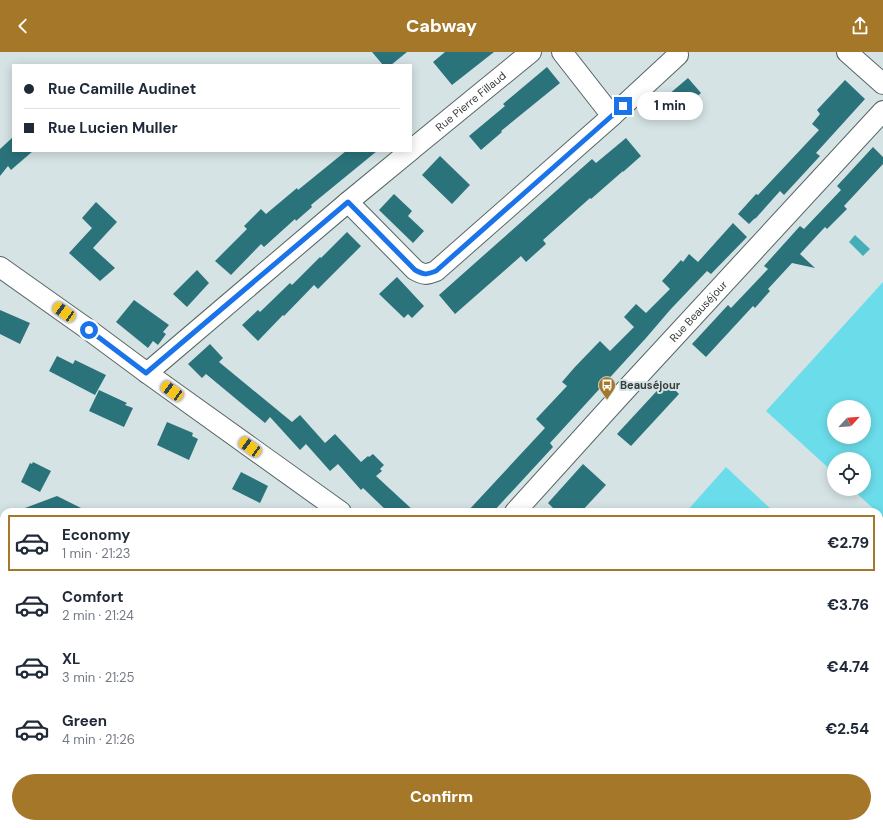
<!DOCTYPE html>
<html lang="en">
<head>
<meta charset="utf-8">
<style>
  body { margin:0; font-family:"DM Sans",sans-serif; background:#f6f6f7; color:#1f2937; height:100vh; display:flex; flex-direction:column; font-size:15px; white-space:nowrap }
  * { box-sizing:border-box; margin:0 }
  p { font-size:13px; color:#747a83 }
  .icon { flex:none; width:22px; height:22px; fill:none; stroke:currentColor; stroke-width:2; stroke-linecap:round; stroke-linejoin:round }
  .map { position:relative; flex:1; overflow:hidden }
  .panel { position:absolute; left:0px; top:456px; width:883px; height:320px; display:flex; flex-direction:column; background:#fff; border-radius:12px 12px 0 0; box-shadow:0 2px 10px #0003 }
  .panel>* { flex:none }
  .guide { position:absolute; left:12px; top:12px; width:400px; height:88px; border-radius:0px; box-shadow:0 2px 10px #0003; display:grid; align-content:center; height:88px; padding:0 12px; background:#fff }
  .needle { width:26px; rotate:64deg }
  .tools { position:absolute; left:827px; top:348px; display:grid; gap:8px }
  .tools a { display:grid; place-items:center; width:44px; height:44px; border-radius:50%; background:#fff; box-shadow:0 2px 10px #0003; font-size:20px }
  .end { position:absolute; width:18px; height:18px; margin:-9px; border:5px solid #1a73e8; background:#fff; box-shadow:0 0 0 2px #fff }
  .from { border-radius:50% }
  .bubble { position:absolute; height:28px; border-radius:14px; background:#fff; box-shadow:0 2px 10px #0003; font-size:13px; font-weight:800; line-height:28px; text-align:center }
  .car { position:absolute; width:12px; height:24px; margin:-12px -6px; border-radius:5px; box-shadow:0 0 3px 1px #0007; background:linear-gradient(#f5c518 24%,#345 0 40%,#f5c518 0 76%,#345 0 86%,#f5c518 0) }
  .guide b { display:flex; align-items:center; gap:14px; height:38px; font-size:15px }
  .guide b+b { border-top:1px solid #e0e1e3 }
  .guide i { width:10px; height:10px; background:#1f2937 }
  ul { padding:7px 0 0; list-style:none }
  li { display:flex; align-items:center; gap:12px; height:56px; margin:0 8px 6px; padding:0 4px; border:2px solid transparent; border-radius:0px }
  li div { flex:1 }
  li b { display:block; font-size:15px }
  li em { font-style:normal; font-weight:800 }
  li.on { border-color:#a47729 }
  li>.icon { width:36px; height:36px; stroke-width:1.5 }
  .button { display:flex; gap:8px; margin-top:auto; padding:8px 12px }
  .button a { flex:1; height:46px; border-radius:24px; background:#a47729; color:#fff; font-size:16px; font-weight:800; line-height:46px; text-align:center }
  header { display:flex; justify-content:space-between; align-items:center; height:52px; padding:0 12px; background:#a47729; color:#fff; font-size:18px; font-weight:800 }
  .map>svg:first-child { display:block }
  .green { fill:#6bddea; fill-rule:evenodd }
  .water { fill:#45adb7 }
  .building { fill:#2b737b }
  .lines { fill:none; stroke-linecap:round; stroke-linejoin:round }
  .minor-casing { stroke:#586566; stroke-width:22 }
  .minor { stroke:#fff; stroke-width:20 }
  .route { stroke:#1a73e8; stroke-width:5 }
  .labels { text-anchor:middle; stroke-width:4; stroke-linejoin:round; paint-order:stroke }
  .street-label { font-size:11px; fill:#383d3e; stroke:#d5e3e5 }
  .poi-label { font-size:11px; font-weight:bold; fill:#383d3e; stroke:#d5e3e5; text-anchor:start }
</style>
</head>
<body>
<header><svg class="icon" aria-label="back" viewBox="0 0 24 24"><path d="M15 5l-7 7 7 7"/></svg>Cabway<svg class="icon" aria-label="share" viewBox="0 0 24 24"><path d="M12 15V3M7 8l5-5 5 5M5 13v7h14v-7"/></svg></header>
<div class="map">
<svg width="883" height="776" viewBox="0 0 883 776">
  <rect width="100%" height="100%" fill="#d5e3e5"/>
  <g class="green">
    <path d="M 883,230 L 883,465 L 879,462 L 879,460 L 877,460 L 852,437 L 864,437 L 864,407 L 834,407 L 834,421 L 766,359 ZM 834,355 L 864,355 L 864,385 L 834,385 Z"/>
    <path d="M 726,415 L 774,460 L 686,460 Z"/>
    <path d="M 879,554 L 883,557 L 883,589 L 879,593 Z"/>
  </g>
  <path class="water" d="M 855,183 L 870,197 L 863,204 L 849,190 Z"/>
  <g class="building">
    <path d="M 372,0 L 407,0 L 391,13 L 383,13 Z"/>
    <path d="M 445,0 L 494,0 L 452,33 L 433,10 Z"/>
    <path d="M 547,15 L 560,31 L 501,79 L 502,80 L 481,98 L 469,84 L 505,54 L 503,52 Z"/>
    <path d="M 688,26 L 701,41 L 681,59 L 668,43 Z"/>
    <path d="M 845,28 L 865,47 L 816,101 L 820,104 L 784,143 L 780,139 L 756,166 L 754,167 L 749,172 L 738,162 L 756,142 L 758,143 L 819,78 L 812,72 L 820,62 L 817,58 Z"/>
    <path d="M 13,85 L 13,99 L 33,99 L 11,118 L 8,114 L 0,124 L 0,97 Z"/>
    <path d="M 626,86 L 641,104 L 623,120 L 623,119 L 591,147 L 590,146 L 543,188 L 546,192 L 526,210 L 521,204 L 455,262 L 439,243 L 592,107 L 596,111 Z"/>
    <path d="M 873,95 L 883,105 L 883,112 L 844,154 L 847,157 L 827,177 L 825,175 L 800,202 L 815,216 L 792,211 L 768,237 L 770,239 L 755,256 L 753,254 L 706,305 L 692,292 L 728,253 L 731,256 L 768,217 L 764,214 L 800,174 L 804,177 L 841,138 L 837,134 Z"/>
    <path d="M 346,99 L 377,99 L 311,153 L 312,155 L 296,169 L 295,167 L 264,195 L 261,192 L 231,223 L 215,209 L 247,177 L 244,174 L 261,157 L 266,162 L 297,136 L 298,138 Z"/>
    <path d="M 440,104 L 470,133 L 452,152 L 422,123 Z"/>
    <path d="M 394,142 L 412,159 L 408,164 L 424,179 L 413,191 L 379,158 Z"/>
    <path d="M 96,150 L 117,170 L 93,196 L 115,216 L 100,229 L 69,201 L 92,176 L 82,166 Z"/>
    <path d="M 733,171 L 747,185 L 711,222 L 707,219 L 670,258 L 646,286 L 550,391 L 553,395 L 493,460 L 467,460 L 545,376 L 536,367 L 567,334 L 562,330 L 574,316 L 600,289 L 610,299 L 634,275 L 624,265 L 636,252 L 646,261 L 670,237 L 662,229 L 681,208 L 683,210 L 689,202 L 698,210 Z"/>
    <path d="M 347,180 L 361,194 L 318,237 L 314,233 L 284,264 L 283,263 L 258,289 L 242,273 L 258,258 L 260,260 L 290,231 L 292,233 L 320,205 L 321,206 Z"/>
    <path d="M 197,218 L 209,231 L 187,255 L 173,242 Z"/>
    <path d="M 397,225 L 424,254 L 412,266 L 408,262 L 404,266 L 379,242 Z"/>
    <path d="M 134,248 L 169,273 L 163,280 L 166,282 L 158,293 L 153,289 L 148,296 L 116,270 Z"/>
    <path d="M 0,258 L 30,271 L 20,292 L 0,282 Z"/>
    <path d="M 210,292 L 223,306 L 219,310 L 292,370 L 300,363 L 325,391 L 335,382 L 361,410 L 368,404 L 369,405 L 373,402 L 384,413 L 380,417 L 382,419 L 376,424 L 415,460 L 388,460 L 363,436 L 361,438 L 338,412 L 330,419 L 306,392 L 300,398 L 270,365 L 265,371 L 206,322 L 202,326 L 188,312 Z"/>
    <path d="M 57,304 L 73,312 L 75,308 L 106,323 L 95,343 L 49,319 Z"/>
    <path d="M 666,329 L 679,342 L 631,394 L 617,382 Z"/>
    <path d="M 99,338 L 127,351 L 125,353 L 133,356 L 124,375 L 89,359 Z"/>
    <path d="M 167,370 L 193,381 L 192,384 L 198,387 L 189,408 L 157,393 Z"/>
    <path d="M 33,410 L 51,419 L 40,440 L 21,430 L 30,411 L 32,412 Z"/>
    <path d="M 583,412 L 606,433 L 581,460 L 557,460 L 548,451 Z"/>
    <path d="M 241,420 L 268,434 L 260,451 L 232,437 Z"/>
    <path d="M 57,444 L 89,460 L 17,460 L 17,459 Z"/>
  </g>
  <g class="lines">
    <g class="minor-casing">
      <g id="minor">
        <path d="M 847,0 L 883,32"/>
        <path d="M 612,64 L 678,3"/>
        <path id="s1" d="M 411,98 L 531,0"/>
        <path d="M 348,150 L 415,218 C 424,223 426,223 436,219 L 612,64 L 562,0"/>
        <path d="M 0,215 L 89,278 L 147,321 L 341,460"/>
        <path d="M 147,321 L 348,150 L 410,99"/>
        <path id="s2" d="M 515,460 L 619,345 L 883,59"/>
        <path d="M 0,489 L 4,491"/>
        <path d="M 879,722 L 883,723"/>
        <path d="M 879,764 L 883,766"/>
        <path d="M 563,772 L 571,776"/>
      </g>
    </g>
    <use href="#minor" class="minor"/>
  </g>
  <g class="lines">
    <path class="route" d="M 89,278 L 146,321 L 348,150 L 415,218 C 424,223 426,223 436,219 L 623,54"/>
  </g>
  <defs>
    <g id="bus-pin" transform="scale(0.9)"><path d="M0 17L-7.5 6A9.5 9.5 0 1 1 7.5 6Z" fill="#a47729" stroke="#d5e3e5"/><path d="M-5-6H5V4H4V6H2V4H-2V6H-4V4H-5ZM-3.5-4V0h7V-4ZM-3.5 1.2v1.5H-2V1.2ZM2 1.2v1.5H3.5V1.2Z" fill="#fff"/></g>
  </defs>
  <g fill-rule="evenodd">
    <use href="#bus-pin" x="607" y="333"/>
  </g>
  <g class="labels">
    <g class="street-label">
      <text dy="4" stroke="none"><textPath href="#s1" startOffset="77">Rue Pierre Fillaud</textPath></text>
      <text dy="4" stroke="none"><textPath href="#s2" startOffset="272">Rue Beauséjour</textPath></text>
    </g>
    <g class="poi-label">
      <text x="620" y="337">Beauséjour</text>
    </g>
  </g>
</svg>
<div class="tools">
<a><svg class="needle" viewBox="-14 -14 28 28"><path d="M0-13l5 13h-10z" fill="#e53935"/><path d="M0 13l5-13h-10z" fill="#747a83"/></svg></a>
<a><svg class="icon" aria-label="locate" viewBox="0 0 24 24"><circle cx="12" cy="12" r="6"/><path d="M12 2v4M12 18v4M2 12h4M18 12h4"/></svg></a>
</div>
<i class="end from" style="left:89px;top:278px"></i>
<i class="end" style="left:623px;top:54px"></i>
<div class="bubble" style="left:637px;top:40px;width:66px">1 min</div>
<i class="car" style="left:64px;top:260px;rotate:305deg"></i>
<i class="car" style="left:172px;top:339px;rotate:306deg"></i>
<i class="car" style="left:250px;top:395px;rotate:306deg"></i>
<div class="guide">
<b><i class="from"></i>Rue Camille Audinet</b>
<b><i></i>Rue Lucien Muller</b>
</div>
<section class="panel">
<ul>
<li class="on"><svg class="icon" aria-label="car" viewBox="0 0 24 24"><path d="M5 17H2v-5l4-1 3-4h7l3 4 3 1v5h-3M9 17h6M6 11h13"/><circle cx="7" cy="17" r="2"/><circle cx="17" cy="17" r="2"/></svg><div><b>Economy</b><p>1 min · 21:23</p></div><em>€2.79</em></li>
<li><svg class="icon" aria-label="car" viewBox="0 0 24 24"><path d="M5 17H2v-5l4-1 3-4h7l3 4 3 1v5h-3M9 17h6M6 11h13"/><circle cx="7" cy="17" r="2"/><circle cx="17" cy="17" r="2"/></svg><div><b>Comfort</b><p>2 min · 21:24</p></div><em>€3.76</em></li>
<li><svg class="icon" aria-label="car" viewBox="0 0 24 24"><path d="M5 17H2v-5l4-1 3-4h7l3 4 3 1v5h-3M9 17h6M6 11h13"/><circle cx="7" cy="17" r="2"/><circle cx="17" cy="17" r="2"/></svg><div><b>XL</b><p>3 min · 21:25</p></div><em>€4.74</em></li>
<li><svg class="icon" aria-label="car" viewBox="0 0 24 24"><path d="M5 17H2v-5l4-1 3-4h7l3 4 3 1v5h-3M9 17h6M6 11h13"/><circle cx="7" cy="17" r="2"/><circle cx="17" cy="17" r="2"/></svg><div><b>Green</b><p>4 min · 21:26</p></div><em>€2.54</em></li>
</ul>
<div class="button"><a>Confirm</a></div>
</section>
</div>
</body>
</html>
